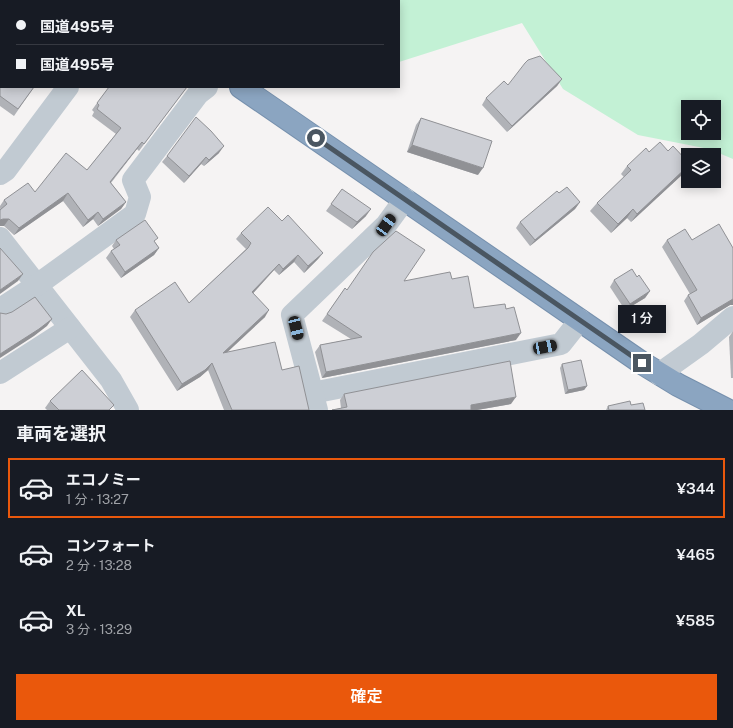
<!DOCTYPE html>
<html lang="ja">
<head>
<meta charset="utf-8">
<style>
  body { margin:0; font-family:"Public Sans","Noto Sans JP",sans-serif; background:#242831; color:#f1f3f6; height:100vh; display:flex; flex-direction:column; font-size:15px; white-space:nowrap }
  * { box-sizing:border-box; margin:0 }
  p { font-size:13px; color:#9ea1a6 }
  .icon { flex:none; width:22px; height:22px; fill:none; stroke:currentColor; stroke-width:2; stroke-linecap:round; stroke-linejoin:round }
  .map { position:relative; height:410px; overflow:hidden }
  .details { display:flex; flex-direction:column; background:#171b24; flex:1 }
  .details>* { flex:none }
  .top-card { position:absolute; left:0px; top:0px; width:400px; height:88px; box-shadow:0 2px 10px #0003; display:grid; align-content:center; height:88px; padding:0 16px; background:#171b24 }
  .controls { position:absolute; left:681px; top:100px; display:grid; gap:8px }
  .controls a { display:grid; place-items:center; width:40px; height:40px; border-radius:0px; background:#171b24; box-shadow:0 2px 10px #0003; font-size:20px }
  .end { position:absolute; width:18px; height:18px; margin:-9px; border:5px solid #4a5661; background:#fff; box-shadow:0 0 0 2px #fff }
  .from { border-radius:50% }
  .bubble { position:absolute; height:28px; border-radius:0px; background:#171b24; box-shadow:0 2px 10px #0003; font-size:13px; font-weight:600; line-height:28px; text-align:center }
  .car { position:absolute; width:12px; height:24px; margin:-12px -6px; border-radius:5px; box-shadow:0 0 3px 1px #0007; background:linear-gradient(#222 24%,#8ab4d8 0 40%,#222 0 76%,#8ab4d8 0 86%,#222 0) }
  .top-card b { display:flex; align-items:center; gap:14px; height:38px; font-size:15px }
  .top-card b+b { border-top:1px solid #363941 }
  .top-card i { width:10px; height:10px; background:#f1f3f6 }
  ul { padding:0; list-style:none }
  li { display:flex; align-items:center; gap:12px; height:60px; margin:0 8px 6px; padding:0 8px; border:2px solid transparent; border-radius:0px }
  li div { flex:1 }
  li b { display:block; font-size:15px }
  li em { font-style:normal; font-weight:600 }
  li.selected { border-color:#ea580c }
  li>.icon { width:36px; height:36px; stroke-width:1.5 }
  h2 { padding:0 16px; font-size:18px; line-height:48px }
  .cta { display:flex; gap:8px; margin-top:auto; padding:8px 16px }
  .cta a { flex:1; height:46px; border-radius:0px; background:#ea580c; color:#fff; font-size:16px; font-weight:600; line-height:46px; text-align:center }
  .map>svg:first-child { display:block }
  .green { fill:#c3f1d5; fill-rule:evenodd }
  .lines { fill:none; stroke-linecap:round; stroke-linejoin:round }
  .highway-casing { stroke:#7690ad; stroke-width:24 }
  .street { stroke:#c1cad2; stroke-width:22 }
  .highway { stroke:#8ba5c1; stroke-width:22 }
  .wall { fill:#b0b2b7 }
  .shaded-wall { fill:#909195 }
  .building { fill:#cdcfd5; stroke:#909195 }
  .route { stroke:#4a5661; stroke-width:5 }
</style>
</head>
<body>
<div class="map">
<svg width="733" height="410" viewBox="0 0 733 410">
  <rect width="100%" height="100%" fill="#f5f3f3"/>
  <path class="green" d="M 376,0 L 733,0 L 733,159 L 709,149 L 638,135 L 563,89 L 522,23 L 399,62 L 399,1 L 376,1 ZM 688,107 L 714,107 L 714,133 L 688,133 Z"/>
  <g class="lines">
    <g class="highway-casing">
      <g id="highway">
        <path d="M 116,0 L 117,1"/>
        <path d="M 241,87 L 642,363 L 678,385 L 727,410"/>
      </g>
    </g>
    <g class="street">
      <path d="M 305,1 L 306,0"/>
      <path d="M 0,174 L 6,170 L 68,87"/>
      <path d="M 0,238 L 111,380 L 128,410"/>
      <path d="M 0,309 L 37,285 L 135,214 L 140,197 L 133,180 L 198,94 L 207,87"/>
      <path d="M 0,373 L 70,328"/>
      <path d="M 659,374 L 701,344 L 733,317"/>
      <path d="M 312,393 L 561,344 L 580,320"/>
      <path d="M 317,410 L 292,315 L 386,225 L 405,199"/>
    </g>
    <use href="#highway" class="highway"/>
  </g>
  <g class="wall">
    <path d="M 176,0 L 212,0 L 212,1 L 178,1 Z"/>
    <path d="M 253,0 L 272,0 L 271,1 L 254,1 Z"/>
    <path d="M 0,53 L 34,87 L 14,116 L 0,106 Z"/>
    <path d="M 562,79 L 557,86 L 507,132 L 482,105 L 486,98 L 508,85 Z"/>
    <path d="M 187,87 L 139,151 L 137,149 L 111,183 L 126,202 L 121,209 L 98,226 L 93,219 L 83,227 L 63,201 L 14,235 L 4,226 L 0,208 L 0,206 L 4,200 L 35,192 L 87,170 L 116,134 L 92,116 L 94,112 L 92,110 L 97,103 Z"/>
    <path d="M 421,118 L 478,175 L 407,152 L 416,125 Z"/>
    <path d="M 668,151 L 688,162 L 688,167 L 684,173 L 631,222 L 627,218 L 611,233 L 590,211 L 597,203 L 624,177 L 621,174 L 627,166 L 649,152 Z"/>
    <path d="M 219,153 L 204,166 L 201,164 L 184,183 L 162,162 L 167,156 Z"/>
    <path d="M 342,189 L 366,216 L 352,229 L 326,211 Z"/>
    <path d="M 580,202 L 575,209 L 530,246 L 516,228 L 520,222 Z"/>
    <path d="M 282,221 L 323,253 L 318,259 L 304,273 L 294,262 L 279,275 L 274,270 L 253,293 L 265,317 L 226,352 L 282,370 L 309,410 L 224,410 L 208,370 L 200,377 L 177,391 L 130,317 L 135,310 L 189,303 L 246,249 L 236,239 L 241,233 Z"/>
    <path d="M 116,240 L 155,242 L 159,248 L 154,255 L 121,278 L 106,258 L 111,251 L 114,249 L 112,246 Z"/>
    <path d="M 667,240 L 692,240 L 733,248 L 733,305 L 730,305 L 697,325 L 684,301 L 688,295 L 690,294 L 662,247 Z"/>
    <path d="M 637,277 L 650,291 L 645,298 L 625,310 L 610,287 L 614,280 Z"/>
    <path d="M 452,279 L 474,308 L 506,309 L 516,340 L 322,378 L 315,352 L 320,345 L 351,339 L 322,321 L 345,288 L 347,290 L 404,281 Z"/>
    <path d="M 733,331 L 733,378 L 731,378 L 729,337 Z"/>
    <path d="M 562,364 L 587,386 L 584,390 L 565,394 L 560,368 Z"/>
    <path d="M 344,394 L 511,404 L 477,410 L 332,410 L 341,408 L 340,400 Z"/>
    <path d="M 50,401 L 111,410 L 47,410 L 45,408 Z"/>
    <path d="M 631,405 L 645,410 L 606,410 L 608,406 Z"/>
  </g>
  <g class="shaded-wall">
    <path d="M 562,79 L 557,86 L 507,132 L 512,126 Z"/>
    <path d="M 142,142 L 137,149 L 105,189 L 110,182 Z"/>
    <path d="M 412,145 L 483,168 L 478,175 L 407,152 Z"/>
    <path d="M 224,146 L 219,153 L 204,166 L 209,160 Z"/>
    <path d="M 206,157 L 201,164 L 184,183 L 189,176 Z"/>
    <path d="M 688,166 L 688,167 L 684,173 L 631,222 L 637,214 Z"/>
    <path d="M 68,193 L 63,201 L 14,235 L 19,228 Z"/>
    <path d="M 126,202 L 121,209 L 98,226 L 103,219 Z"/>
    <path d="M 580,202 L 575,209 L 530,246 L 535,240 Z"/>
    <path d="M 371,209 L 366,216 L 352,229 L 357,222 Z"/>
    <path d="M 633,209 L 627,218 L 611,233 L 618,224 Z"/>
    <path d="M 98,212 L 93,219 L 83,227 L 88,220 Z"/>
    <path d="M 3,219 L 9,219 L 4,226 L 0,226 L 0,220 Z"/>
    <path d="M 159,248 L 154,255 L 121,278 L 125,272 Z"/>
    <path d="M 323,253 L 318,259 L 304,273 L 308,266 Z"/>
    <path d="M 298,255 L 294,262 L 279,275 L 283,269 Z"/>
    <path d="M 279,264 L 274,270 L 248,299 L 252,292 Z"/>
    <path d="M 23,274 L 18,281 L 0,294 L 0,290 Z"/>
    <path d="M 650,291 L 645,298 L 625,310 L 630,304 Z"/>
    <path d="M 733,299 L 733,305 L 730,305 L 697,325 L 701,318 Z"/>
    <path d="M 269,310 L 265,317 L 219,360 L 223,353 Z"/>
    <path d="M 52,319 L 47,326 L 34,336 L 0,358 L 0,354 Z"/>
    <path d="M 521,333 L 516,340 L 322,378 L 326,372 Z"/>
    <path d="M 212,363 L 208,370 L 200,377 L 177,391 L 182,384 Z"/>
    <path d="M 587,386 L 584,390 L 565,394 L 568,390 Z"/>
    <path d="M 516,397 L 511,404 L 477,410 L 468,410 L 471,405 Z"/>
  </g>
  <g class="building">
    <path d="M 61,0 L 71,0 L 72,1 L 60,1 Z"/>
    <path d="M 192,0 L 212,0 L 211,1 L 193,1 Z"/>
    <path d="M 337,0 L 370,0 L 369,1 L 337,1 Z"/>
    <path d="M 0,53 L 1,53 L 1,87 L 34,87 L 18,109 L 0,96 Z"/>
    <path d="M 540,56 L 562,79 L 512,126 L 486,98 L 504,81 L 508,85 L 525,63 L 528,60 Z"/>
    <path d="M 109,87 L 187,87 L 144,144 L 142,142 L 110,182 L 126,202 L 103,219 L 98,212 L 88,220 L 68,193 L 19,228 L 9,219 L 3,219 L 0,220 L 0,210 L 7,204 L 4,200 L 28,183 L 35,192 L 66,153 L 87,170 L 121,128 L 97,109 L 99,105 L 97,103 Z"/>
    <path d="M 196,117 L 211,131 L 224,146 L 209,160 L 206,157 L 189,176 L 167,156 Z"/>
    <path d="M 421,118 L 492,141 L 483,168 L 412,145 Z"/>
    <path d="M 660,142 L 668,151 L 673,146 L 688,162 L 688,166 L 637,214 L 633,209 L 618,224 L 597,203 L 631,170 L 627,166 L 646,148 L 649,152 Z"/>
    <path d="M 567,187 L 580,202 L 535,240 L 520,222 L 557,191 L 559,193 Z"/>
    <path d="M 342,189 L 371,209 L 357,222 L 331,204 Z"/>
    <path d="M 268,207 L 282,221 L 288,215 L 323,253 L 308,266 L 298,255 L 283,269 L 279,264 L 252,292 L 269,310 L 223,353 L 275,342 L 282,370 L 299,366 L 309,410 L 232,410 L 212,363 L 205,370 L 182,384 L 135,310 L 175,282 L 189,303 L 248,248 L 251,243 L 241,233 Z"/>
    <path d="M 145,220 L 158,238 L 154,241 L 159,248 L 125,272 L 111,251 L 120,245 L 116,240 Z"/>
    <path d="M 719,224 L 733,248 L 733,299 L 701,318 L 688,295 L 697,290 L 667,240 L 685,229 L 692,240 Z"/>
    <path d="M 396,231 L 425,250 L 404,281 L 450,272 L 452,279 L 468,276 L 474,308 L 505,304 L 506,309 L 514,307 L 521,333 L 326,372 L 320,345 L 362,337 L 327,314 L 345,288 L 347,290 L 373,252 Z"/>
    <path d="M 0,248 L 23,274 L 0,290 Z"/>
    <path d="M 632,269 L 637,277 L 639,275 L 650,291 L 630,304 L 614,280 Z"/>
    <path d="M 35,297 L 52,319 L 39,329 L 0,354 L 0,313 L 6,314 L 12,312 Z"/>
    <path d="M 581,360 L 587,386 L 568,390 L 562,364 Z"/>
    <path d="M 510,361 L 516,397 L 471,405 L 471,410 L 332,410 L 347,407 L 344,394 Z"/>
    <path d="M 82,370 L 114,405 L 109,410 L 59,410 L 50,401 Z"/>
    <path d="M 630,401 L 631,405 L 643,403 L 645,410 L 609,410 L 608,406 Z"/>
  </g>
  <g class="lines">
    <path class="route" d="M 316,138 L 642,363"/>
  </g>
</svg>
<div class="controls">
<a><svg class="icon" aria-label="locate" viewBox="0 0 24 24"><circle cx="12" cy="12" r="6"/><path d="M12 2v4M12 18v4M2 12h4M18 12h4"/></svg></a>
<a><svg class="icon" aria-label="layers" viewBox="0 0 24 24"><path d="M12 4l9 5-9 5-9-5zM3 14l9 5 9-5"/></svg></a>
</div>
<i class="end from" style="left:316px;top:138px"></i>
<i class="end" style="left:642px;top:363px"></i>
<div class="bubble" style="left:618px;top:305px;width:48px">1 分</div>
<i class="car" style="left:386px;top:225px;rotate:36deg"></i>
<i class="car" style="left:296px;top:328px;rotate:166deg"></i>
<i class="car" style="left:545px;top:347px;rotate:79deg"></i>
<div class="top-card">
<b><i class="from"></i>国道495号</b>
<b><i></i>国道495号</b>
</div>
</div>
<section class="details">
<h2>車両を選択</h2>
<ul>
<li class="selected"><svg class="icon" aria-label="car" viewBox="0 0 24 24"><path d="M5 17H2v-5l4-1 3-4h7l3 4 3 1v5h-3M9 17h6M6 11h13"/><circle cx="7" cy="17" r="2"/><circle cx="17" cy="17" r="2"/></svg><div><b>エコノミー</b><p>1 分 · 13:27</p></div><em>¥344</em></li>
<li><svg class="icon" aria-label="car" viewBox="0 0 24 24"><path d="M5 17H2v-5l4-1 3-4h7l3 4 3 1v5h-3M9 17h6M6 11h13"/><circle cx="7" cy="17" r="2"/><circle cx="17" cy="17" r="2"/></svg><div><b>コンフォート</b><p>2 分 · 13:28</p></div><em>¥465</em></li>
<li><svg class="icon" aria-label="car" viewBox="0 0 24 24"><path d="M5 17H2v-5l4-1 3-4h7l3 4 3 1v5h-3M9 17h6M6 11h13"/><circle cx="7" cy="17" r="2"/><circle cx="17" cy="17" r="2"/></svg><div><b>XL</b><p>3 分 · 13:29</p></div><em>¥585</em></li>
</ul>
<div class="cta"><a>確定</a></div>
</section>
</body>
</html>
